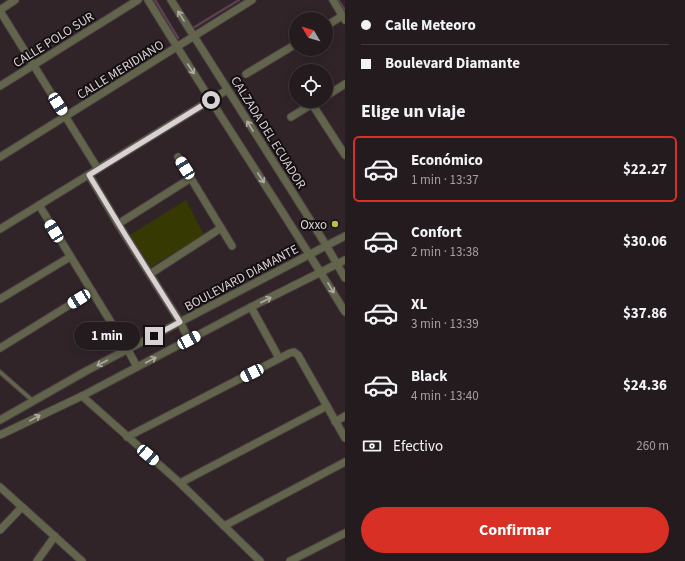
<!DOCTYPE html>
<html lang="es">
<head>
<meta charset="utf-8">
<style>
  body { margin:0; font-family:"Source Sans 3",sans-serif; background:#2c2428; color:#f1f3f6; height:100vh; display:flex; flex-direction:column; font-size:15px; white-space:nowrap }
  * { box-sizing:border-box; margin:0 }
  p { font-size:13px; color:#a3a1a4 }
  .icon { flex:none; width:22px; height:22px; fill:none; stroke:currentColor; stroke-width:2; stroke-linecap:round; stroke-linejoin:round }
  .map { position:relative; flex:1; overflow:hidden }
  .details { display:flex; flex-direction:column; background:#241b1f; width:340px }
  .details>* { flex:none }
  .guide { display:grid; align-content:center; height:88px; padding:0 16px; background:#241b1f }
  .needle { width:26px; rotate:308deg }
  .buttons { position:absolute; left:289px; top:12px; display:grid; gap:8px }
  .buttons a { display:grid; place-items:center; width:44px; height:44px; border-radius:50%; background:#241b1f; box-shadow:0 2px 10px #0003,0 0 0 1px #41393d; font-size:20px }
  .end { position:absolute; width:18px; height:18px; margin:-9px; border:5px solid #dad1d4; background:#111; box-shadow:0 0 0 2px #111 }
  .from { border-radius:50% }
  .bubble { position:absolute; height:28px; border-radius:14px; background:#241b1f; box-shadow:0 2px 10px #0003,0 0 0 1px #41393d; font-size:13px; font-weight:700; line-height:28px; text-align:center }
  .car { position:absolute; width:12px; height:24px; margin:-12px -6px; border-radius:5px; box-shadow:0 0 3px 1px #0007; background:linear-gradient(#fff 24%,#345 0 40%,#fff 0 76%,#345 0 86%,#fff 0) }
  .guide b { display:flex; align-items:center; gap:14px; height:38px; font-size:15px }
  .guide b+b { border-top:1px solid #41393d }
  .guide i { width:10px; height:10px; background:#f1f3f6 }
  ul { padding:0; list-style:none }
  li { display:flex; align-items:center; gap:12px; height:66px; margin:0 8px 6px; padding:0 8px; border:2px solid transparent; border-radius:6px }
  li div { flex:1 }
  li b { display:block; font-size:15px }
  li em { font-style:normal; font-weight:700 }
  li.selected { border-color:#d93025 }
  li>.icon { width:36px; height:36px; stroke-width:1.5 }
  h2 { padding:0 16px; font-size:18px; line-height:48px }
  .pay { display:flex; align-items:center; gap:10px; height:44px; padding:0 16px; font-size:15px }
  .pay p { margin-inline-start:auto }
  .cta { display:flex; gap:8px; margin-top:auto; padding:8px 16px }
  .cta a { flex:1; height:46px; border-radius:24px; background:#d93025; color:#fff; font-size:16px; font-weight:700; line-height:46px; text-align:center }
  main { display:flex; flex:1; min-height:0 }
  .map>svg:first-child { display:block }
  .green { fill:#363902 }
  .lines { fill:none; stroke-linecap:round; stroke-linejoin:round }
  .stream { stroke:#5f3f4f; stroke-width:2.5 }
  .service-casing { stroke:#4b4044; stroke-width:5.5 }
  .minor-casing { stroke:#4b4044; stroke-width:9 }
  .service { stroke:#62654c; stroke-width:3.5 }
  .minor { stroke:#62654c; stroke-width:7 }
  .oneway { stroke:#b0aba4 }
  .route { stroke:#dad1d4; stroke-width:5 }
  .poi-dot { fill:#b8c147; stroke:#140f11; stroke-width:1.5 }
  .labels { text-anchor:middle; stroke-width:4; stroke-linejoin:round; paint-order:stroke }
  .street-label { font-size:13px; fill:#dad1d4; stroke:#140f11 }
  .poi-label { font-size:13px; fill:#dad1d4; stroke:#140f11; text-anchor:end }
</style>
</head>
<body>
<main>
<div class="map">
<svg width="345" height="561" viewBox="0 0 345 561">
  <rect width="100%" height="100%" fill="#302429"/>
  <path class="green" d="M 186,200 L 204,235 L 151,267 L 130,235 Z"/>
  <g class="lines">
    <g class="stream">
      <path d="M 155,0 L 178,38"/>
      <path d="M 338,0 L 345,10"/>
      <path d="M 193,28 L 239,0"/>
    </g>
    <g class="service-casing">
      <path id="service" d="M 0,372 L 33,401"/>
    </g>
    <g class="minor-casing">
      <g id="minor">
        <path d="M 148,0 C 212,105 281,207 345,312"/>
        <path d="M 171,0 L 326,245 L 345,278"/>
        <path d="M 333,0 L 345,20"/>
        <path d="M 0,10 L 15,0"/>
        <path d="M 0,11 L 98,169"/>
        <path d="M 326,26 L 342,16"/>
        <path d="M 246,74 L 296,44"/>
        <path d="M 0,86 L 138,0"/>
        <path d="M 326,96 L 345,84"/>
        <path d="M 312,104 L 345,155"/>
        <path d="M 291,117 L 317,101"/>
        <path d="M 0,157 L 252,0"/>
        <path d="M 178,157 L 232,246"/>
        <path d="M 89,175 L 118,224 L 180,322 L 189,340"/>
        <path d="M 39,205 L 128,350 L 137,367"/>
        <path d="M 118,224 L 191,178"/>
        <path d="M 0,229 L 227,90"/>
        <path d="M 150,274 L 221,228"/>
        <path d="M 0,299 L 70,257"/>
        <path d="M 251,307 L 279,358"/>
        <path d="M 0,348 L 92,291"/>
        <path d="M 82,396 L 180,483 L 260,561"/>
        <path d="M 0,420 L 88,370 L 345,236"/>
        <path d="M 335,422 L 345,416"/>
        <path d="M 0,435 L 82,396 L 251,307 L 345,260"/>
        <path d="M 127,437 L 290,353 L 294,352 L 298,355 L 345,438"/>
        <path d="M 180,483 L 327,406"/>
        <path d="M 0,487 L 82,561"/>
        <path d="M 224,526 L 345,462"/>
        <path d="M 0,530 L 22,507"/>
        <path d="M 37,561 L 55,536"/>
        <path d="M 290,561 L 345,533"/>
      </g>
    </g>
    <use href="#service" class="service"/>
    <use href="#minor" class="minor"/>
  </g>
  <defs><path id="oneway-shaft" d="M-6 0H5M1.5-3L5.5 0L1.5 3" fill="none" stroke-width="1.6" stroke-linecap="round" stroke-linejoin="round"/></defs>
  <g class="oneway">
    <use href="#oneway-shaft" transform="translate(181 16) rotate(-122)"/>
    <use href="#oneway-shaft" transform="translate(191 69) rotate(57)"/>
    <use href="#oneway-shaft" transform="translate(250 126) rotate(-122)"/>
    <use href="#oneway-shaft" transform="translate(261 178) rotate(57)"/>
    <use href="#oneway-shaft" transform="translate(331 288) rotate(59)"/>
    <use href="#oneway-shaft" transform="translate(266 300) rotate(-27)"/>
    <use href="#oneway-shaft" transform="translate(151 360) rotate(-28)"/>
    <use href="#oneway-shaft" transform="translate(102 363) rotate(152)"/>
    <use href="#oneway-shaft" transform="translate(35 418) rotate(-29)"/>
  </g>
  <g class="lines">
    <path class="route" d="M 154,336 L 180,322 L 126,236 L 89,175 L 211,100"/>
  </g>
  <circle class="poi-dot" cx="335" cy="224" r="4"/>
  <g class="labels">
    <g class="street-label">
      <text transform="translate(53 39) rotate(-32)" y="5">CALLE POLO SUR</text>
      <text transform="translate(120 69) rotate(-32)" y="5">CALLE MERIDIANO</text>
      <text transform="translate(269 132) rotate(58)" y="5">CALZADA DEL ECUADOR</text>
      <text transform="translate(241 277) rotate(-28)" y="5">BOULEVARD DIAMANTE</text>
    </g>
    <g class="poi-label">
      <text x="327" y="229">Oxxo</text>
    </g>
  </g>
</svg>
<div class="buttons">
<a><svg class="needle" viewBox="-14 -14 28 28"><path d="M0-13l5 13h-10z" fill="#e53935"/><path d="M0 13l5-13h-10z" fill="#a3a1a4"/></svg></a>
<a><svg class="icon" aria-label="locate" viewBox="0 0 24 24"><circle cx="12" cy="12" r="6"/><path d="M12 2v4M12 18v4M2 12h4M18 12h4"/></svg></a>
</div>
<i class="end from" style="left:211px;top:100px"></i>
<i class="end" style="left:154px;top:336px"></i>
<div class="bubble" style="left:74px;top:322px;width:66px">1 min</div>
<i class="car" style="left:58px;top:104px;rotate:148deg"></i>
<i class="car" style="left:185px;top:168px;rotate:328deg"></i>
<i class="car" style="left:54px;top:231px;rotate:329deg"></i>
<i class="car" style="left:79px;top:299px;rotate:238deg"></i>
<i class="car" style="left:189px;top:340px;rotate:62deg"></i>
<i class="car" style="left:252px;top:373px;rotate:243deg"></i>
<i class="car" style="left:148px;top:455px;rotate:131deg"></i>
</div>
<section class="details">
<div class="guide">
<b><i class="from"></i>Calle Meteoro</b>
<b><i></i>Boulevard Diamante</b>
</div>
<h2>Elige un viaje</h2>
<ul>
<li class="selected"><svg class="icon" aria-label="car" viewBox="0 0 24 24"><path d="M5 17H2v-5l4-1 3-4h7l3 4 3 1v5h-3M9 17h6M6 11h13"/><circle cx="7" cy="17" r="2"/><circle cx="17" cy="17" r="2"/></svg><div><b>Económico</b><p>1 min · 13:37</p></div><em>$22.27</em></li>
<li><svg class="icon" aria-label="car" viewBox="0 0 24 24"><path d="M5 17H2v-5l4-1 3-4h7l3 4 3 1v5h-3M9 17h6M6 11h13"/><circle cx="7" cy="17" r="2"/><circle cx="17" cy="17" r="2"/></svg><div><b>Confort</b><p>2 min · 13:38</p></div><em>$30.06</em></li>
<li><svg class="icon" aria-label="car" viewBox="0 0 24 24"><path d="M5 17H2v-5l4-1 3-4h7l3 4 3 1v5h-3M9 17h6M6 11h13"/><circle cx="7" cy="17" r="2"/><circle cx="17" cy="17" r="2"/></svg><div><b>XL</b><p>3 min · 13:39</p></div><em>$37.86</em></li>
<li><svg class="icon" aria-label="car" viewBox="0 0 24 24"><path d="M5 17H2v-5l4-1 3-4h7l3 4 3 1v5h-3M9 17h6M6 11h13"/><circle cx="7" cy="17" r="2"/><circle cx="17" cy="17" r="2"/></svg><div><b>Black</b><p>4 min · 13:40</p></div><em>$24.36</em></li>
</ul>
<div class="pay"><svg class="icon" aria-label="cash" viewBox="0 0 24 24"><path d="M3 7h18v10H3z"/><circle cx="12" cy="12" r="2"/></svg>Efectivo<p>260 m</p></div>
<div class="cta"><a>Confirmar</a></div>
</section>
</main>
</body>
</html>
